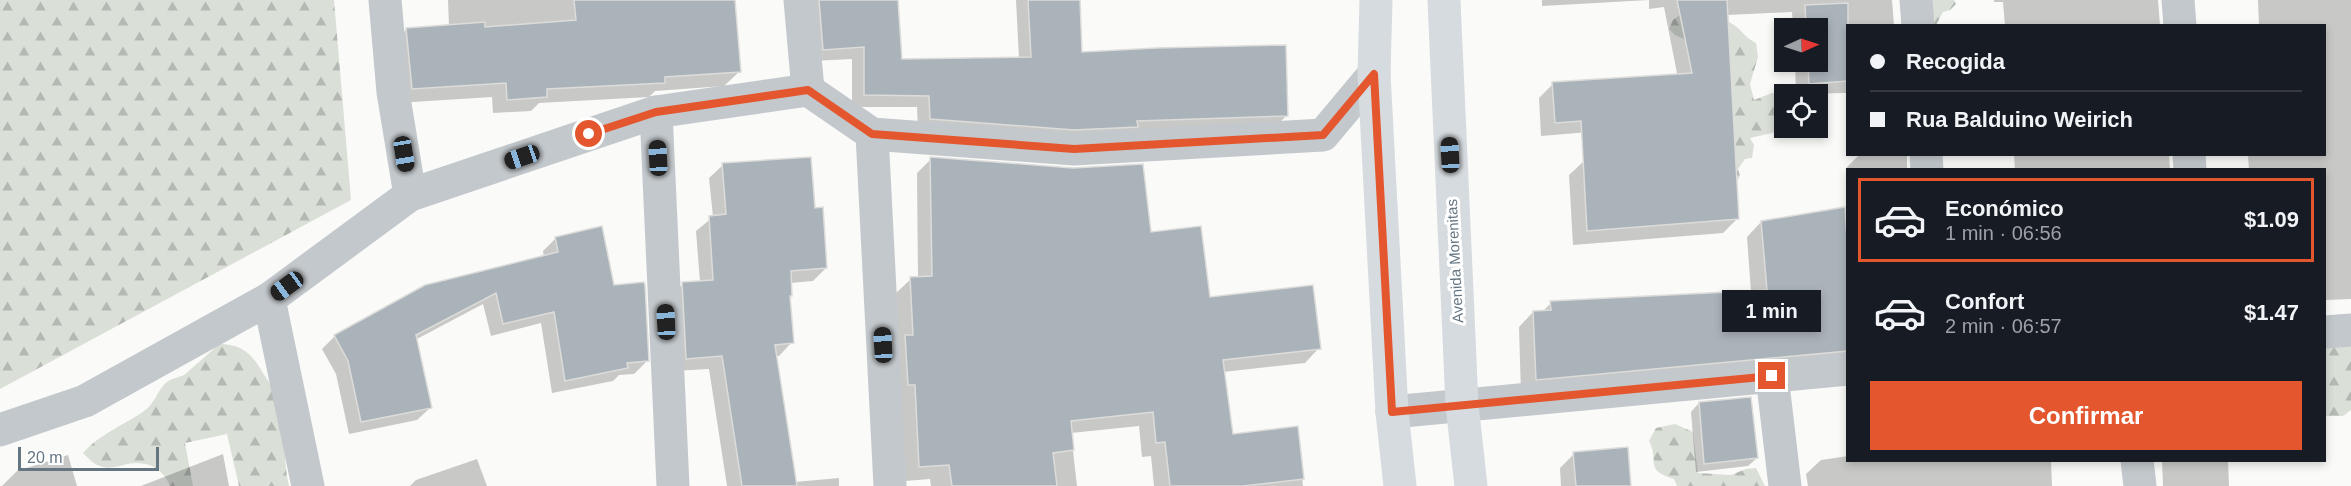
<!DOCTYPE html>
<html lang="es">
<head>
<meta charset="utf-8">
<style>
  body { margin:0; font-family:Helvetica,sans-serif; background:#20242c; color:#f1f3f6; height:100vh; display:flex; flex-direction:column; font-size:22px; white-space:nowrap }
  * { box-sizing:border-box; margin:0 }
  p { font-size:20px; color:#9ea1a6 }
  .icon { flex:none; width:33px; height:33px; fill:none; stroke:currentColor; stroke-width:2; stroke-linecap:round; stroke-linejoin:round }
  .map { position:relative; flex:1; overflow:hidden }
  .sheet { position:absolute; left:1846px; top:168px; width:480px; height:294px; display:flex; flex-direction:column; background:#171b24; border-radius:0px; box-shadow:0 3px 9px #0003 }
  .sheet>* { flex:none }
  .banner { position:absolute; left:1846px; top:24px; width:480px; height:132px; border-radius:0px; box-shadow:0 3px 9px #0003; display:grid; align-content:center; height:132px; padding:0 24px; background:#171b24 }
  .needle { width:39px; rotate:87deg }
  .fabs { position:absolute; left:1774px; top:18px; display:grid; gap:12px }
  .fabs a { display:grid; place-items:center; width:54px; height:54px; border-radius:0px; background:#171b24; box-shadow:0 3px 9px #0003; font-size:30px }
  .scale { position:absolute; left:18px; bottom:15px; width:141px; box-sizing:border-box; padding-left:6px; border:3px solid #657683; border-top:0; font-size:16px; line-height:21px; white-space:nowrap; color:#657683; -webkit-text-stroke:4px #fff; paint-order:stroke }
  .end { position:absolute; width:27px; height:27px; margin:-14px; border:8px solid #e4572e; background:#fff; box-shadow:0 0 0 3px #fff }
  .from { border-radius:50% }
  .bubble { position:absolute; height:42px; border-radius:0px; background:#171b24; box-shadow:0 3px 9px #0003; font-size:20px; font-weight:800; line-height:42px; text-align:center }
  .car { position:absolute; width:18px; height:36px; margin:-18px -9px; border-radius:8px; box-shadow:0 0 4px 2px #0007; background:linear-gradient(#222 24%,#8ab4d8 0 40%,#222 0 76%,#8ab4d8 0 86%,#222 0) }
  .banner b { display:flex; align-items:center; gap:21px; height:57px; font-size:22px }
  .banner b+b { border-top:2px solid #363941 }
  .banner i { width:15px; height:15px; background:#f1f3f6 }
  ul { padding:10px 0 0; list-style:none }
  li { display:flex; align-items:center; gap:18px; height:84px; margin:0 12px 9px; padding:0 12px; border:3px solid transparent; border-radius:0px }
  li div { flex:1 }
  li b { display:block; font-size:22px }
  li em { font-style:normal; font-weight:800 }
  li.on { border-color:#e4572e }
  li>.icon { width:54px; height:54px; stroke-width:1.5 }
  .cta { display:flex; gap:12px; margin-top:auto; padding:12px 24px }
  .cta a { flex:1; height:69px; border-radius:0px; background:#e4572e; color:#fff; font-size:24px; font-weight:800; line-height:69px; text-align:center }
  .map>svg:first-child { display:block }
  .forest { fill:url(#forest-firs) }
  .shadow { fill:#0003 }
  .building { fill:#aab3b9; stroke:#dcdcda; stroke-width:1.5 }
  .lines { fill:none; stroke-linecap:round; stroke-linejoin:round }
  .minor { stroke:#c3c8cc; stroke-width:33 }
  .major { stroke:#d6dbdf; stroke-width:33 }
  .route { stroke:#e4572e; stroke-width:8 }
  .labels { text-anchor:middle; stroke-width:6; stroke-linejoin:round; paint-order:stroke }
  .street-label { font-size:15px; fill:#657683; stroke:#fff }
</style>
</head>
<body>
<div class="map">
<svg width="2351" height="486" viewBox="0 0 2351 486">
  <defs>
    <pattern id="forest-firs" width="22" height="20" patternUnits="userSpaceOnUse" patternTransform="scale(1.5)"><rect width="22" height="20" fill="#dadfd7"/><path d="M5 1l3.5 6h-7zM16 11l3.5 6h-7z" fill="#b4b9b4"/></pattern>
  </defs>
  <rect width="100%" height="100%" fill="#fafaf8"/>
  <g class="forest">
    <path d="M 0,0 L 334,0 L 351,200 L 0,389 Z"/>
    <path d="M 1902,0 L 1954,0 L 1956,4 L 1950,10 L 1943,12 L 1936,25 L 1921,26 Z"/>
    <path d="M 1683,12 C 1700,15 1720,15 1734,25 C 1743,31 1744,37 1756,43 L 1758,57 L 1750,84 L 1754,100 L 1772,93 L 1790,94 L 1785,94 L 1785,118 L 1776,132 L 1750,138 L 1754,145 L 1752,158 L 1745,159 L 1738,169 L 1740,176 L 1736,183 L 1704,125 L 1686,40 L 1675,35 L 1669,29 L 1673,20 Z"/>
    <path d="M 2351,336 L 2351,410 L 2343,416 L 2325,416 L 2325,349 L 2329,344 Z"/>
    <path d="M 219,344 C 242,344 252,354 263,373 C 267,379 272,386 275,393 C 287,423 282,456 289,486 L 239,486 L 227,434 L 185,443 L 193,486 L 170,486 C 163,468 147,460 127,464 C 119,466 111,469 103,467 C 94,465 90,460 83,453 C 101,433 123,426 144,411 C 155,404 157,390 167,382 C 172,378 178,378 184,375 C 196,365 208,354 219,344 Z"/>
    <path d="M 1675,424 L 1693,432 L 1698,473 L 1731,475 L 1746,469 L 1756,468 L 1765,486 L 1677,486 L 1674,479 C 1643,470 1660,461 1649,441 L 1656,428 Z"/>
  </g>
  <g class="shadow">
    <path d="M 448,0 L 734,0 L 739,72 L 724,86 L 655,91 L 649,97 L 539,103 L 531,111 L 493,113 L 492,97 L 397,103 L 392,44 L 407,29 L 449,26 Z"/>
    <path d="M 805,0 L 897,0 L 900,60 L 1019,59 L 1016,0 L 1078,0 L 1080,54 L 1287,115 L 1274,128 L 1061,142 L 918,131 L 917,107 L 852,107 L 852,59 L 811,61 Z"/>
    <path d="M 1542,0 L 1892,0 L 1894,26 L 1848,26 L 1848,91 L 1846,93 L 1796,94 L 1795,62 L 1818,62 L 1818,28 L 1793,28 L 1792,12 L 1727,15 L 1683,104 L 1664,7 L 1649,9 L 1649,0 L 1542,6 Z"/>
    <path d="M 1994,0 L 2158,0 L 2160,26 L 2005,26 L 2003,2 L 1994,2 Z"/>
    <path d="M 2258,0 L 2351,0 L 2351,299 L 2325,300 L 2325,170 L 2249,170 L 2248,154 L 2325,154 L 2325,26 L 2259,26 Z"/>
    <path d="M 1553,84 L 1604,118 L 1589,132 L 1541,136 L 1539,98 Z"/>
    <path d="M 1860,154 L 1907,154 L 1907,170 L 1848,170 L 1848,180 L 1847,167 Z"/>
    <path d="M 2014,154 L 2169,154 L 2170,170 L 2015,170 Z"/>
    <path d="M 931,159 L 1150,234 L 1209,298 L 1319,348 L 1305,363 L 1223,372 L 1232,436 L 1297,428 L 1303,486 L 1154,486 L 1151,456 L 1142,457 L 1139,426 L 1071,433 L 1077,486 L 931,486 L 930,479 L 905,481 L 896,293 L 911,279 L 918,279 L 917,173 Z"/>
    <path d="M 1584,161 L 1737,219 L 1723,233 L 1573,245 L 1569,175 Z"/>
    <path d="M 723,165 L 814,209 L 826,268 L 813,281 L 790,283 L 788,297 L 792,342 L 779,356 L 775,356 L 795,482 L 839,478 L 839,486 L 727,486 L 709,369 L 673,371 L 670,297 L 683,284 L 700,282 L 696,231 L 713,217 L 709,178 Z"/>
    <path d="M 1848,208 L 1848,356 L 1521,394 L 1519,327 L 1533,312 L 1542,312 L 1551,303 L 1751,292 L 1747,237 L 1761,222 Z"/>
    <path d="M 556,238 L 613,287 L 647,361 L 634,374 L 619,375 L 613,381 L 552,393 L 541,323 L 491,336 L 483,304 L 415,340 L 430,408 L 417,420 L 349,434 L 336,374 L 322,349 L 335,336 L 544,257 L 543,251 Z"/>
    <path d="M 1699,403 L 1757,458 L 1748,466 L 1696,472 L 1691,412 Z"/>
    <path d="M 223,454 L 229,486 L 141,486 Z"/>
    <path d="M 1574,454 L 1630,486 L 1561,486 L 1560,468 Z"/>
    <path d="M 68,455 L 77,486 L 2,486 L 17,471 Z"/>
    <path d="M 1848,456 L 1848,460 L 2051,460 L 2052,486 L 1808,486 L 1806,474 L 1821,460 Z"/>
    <path d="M 477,459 L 487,486 L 410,486 L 416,480 Z"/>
    <path d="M 2162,460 L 2228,460 L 2229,486 L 2163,486 Z"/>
  </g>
  <g class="building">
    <path d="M 574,0 L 735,0 L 741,72 L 665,77 L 665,83 L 547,89 L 547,97 L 507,100 L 506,83 L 412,89 L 406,28 L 485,22 L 485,27 L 576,20 Z"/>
    <path d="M 819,0 L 898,0 L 902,59 L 1031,57 L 1028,0 L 1080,0 L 1082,52 L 1156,48 L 1286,45 L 1288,116 L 1137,121 L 1138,127 L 1074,130 L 930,119 L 929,96 L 864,95 L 864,47 L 823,50 Z"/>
    <path d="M 1677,0 L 1727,0 L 1739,219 L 1587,231 L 1581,121 L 1555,123 L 1552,82 L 1692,73 Z"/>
    <path d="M 1848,3 L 1848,81 L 1809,84 L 1808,62 L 1818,62 L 1818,28 L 1806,28 L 1805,5 Z"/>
    <path d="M 811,157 L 815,208 L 823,207 L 827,268 L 791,271 L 792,296 L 790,296 L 794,343 L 775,345 L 797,486 L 742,486 L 722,356 L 686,359 L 682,282 L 713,280 L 709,216 L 726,214 L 722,163 Z"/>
    <path d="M 930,157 L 1073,168 L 1143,164 L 1151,232 L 1201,226 L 1210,297 L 1313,285 L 1321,349 L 1223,360 L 1233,434 L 1298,426 L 1304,479 L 1243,486 L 1170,486 L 1165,442 L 1156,443 L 1153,412 L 1071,421 L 1074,450 L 1053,453 L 1057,486 L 952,486 L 949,465 L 919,467 L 915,385 L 908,385 L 905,335 L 913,335 L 910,277 L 932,276 Z"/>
    <path d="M 1845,207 L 1848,257 L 1848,351 L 1536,380 L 1533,311 L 1551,310 L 1550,301 L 1767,290 L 1761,221 Z"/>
    <path d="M 602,226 L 614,285 L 644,282 L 645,285 L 649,361 L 627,363 L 628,368 L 565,381 L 554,312 L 503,324 L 496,293 L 416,335 L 432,408 L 361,422 L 348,361 L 334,335 L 425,285 L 558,252 L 555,237 Z"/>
    <path d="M 1751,397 L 1758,458 L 1704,464 L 1699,402 Z"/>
    <path d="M 1628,447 L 1631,486 L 1576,486 L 1573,452 Z"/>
  </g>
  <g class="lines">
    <g class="minor">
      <path d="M 385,0 L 393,92 L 410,195"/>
      <path d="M 800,0 L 808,90"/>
      <path d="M 1916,0 L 1918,26"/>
      <path d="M 2178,0 L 2180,26"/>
      <path d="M 656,112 L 673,486"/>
      <path d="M 872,134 L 890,486"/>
      <path d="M 1926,154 L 1927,170"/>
      <path d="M 2189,154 L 2190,170"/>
      <path d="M 269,299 L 308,486"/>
      <path d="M 2325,332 L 2351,330"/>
      <path d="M 1772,376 L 1785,486"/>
      <path d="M 1392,412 L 1848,369"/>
      <path d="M 0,430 L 85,401 L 269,299 L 410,195 L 656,112 L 808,90 L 872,134 L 1074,149 L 1323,135 L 1374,74"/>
      <path d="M 2137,460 L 2140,486"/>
    </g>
    <g class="major">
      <path d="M 1376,0 L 1374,74 L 1392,412 L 1400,486"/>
      <path d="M 1444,0 L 1462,405 L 1471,486"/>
    </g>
  </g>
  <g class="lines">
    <path class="route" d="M 589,134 L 656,112 L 808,90 L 872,134 L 1074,149 L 1323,135 L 1374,74 L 1392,412 L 1772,376"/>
  </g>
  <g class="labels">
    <g class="street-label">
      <text transform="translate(1455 261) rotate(-93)" y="5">Avenida Morenitas</text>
    </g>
  </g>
</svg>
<div class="fabs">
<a><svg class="needle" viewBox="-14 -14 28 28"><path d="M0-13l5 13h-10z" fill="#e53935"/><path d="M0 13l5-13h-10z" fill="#9ea1a6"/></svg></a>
<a><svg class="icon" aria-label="locate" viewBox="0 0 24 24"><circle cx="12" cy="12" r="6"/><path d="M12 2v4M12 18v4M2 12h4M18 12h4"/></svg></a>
</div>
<div class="scale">20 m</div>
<i class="end from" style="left:589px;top:134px"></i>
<i class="end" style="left:1772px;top:376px"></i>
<div class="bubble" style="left:1722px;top:290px;width:99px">1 min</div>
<i class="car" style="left:404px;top:154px;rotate:171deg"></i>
<i class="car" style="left:1450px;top:155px;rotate:357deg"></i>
<i class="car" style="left:522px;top:157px;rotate:251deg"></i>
<i class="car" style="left:658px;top:158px;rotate:357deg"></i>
<i class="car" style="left:287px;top:286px;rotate:234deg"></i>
<i class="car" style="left:666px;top:322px;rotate:357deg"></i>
<i class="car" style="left:883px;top:345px;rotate:357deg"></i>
<div class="banner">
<b><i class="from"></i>Recogida</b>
<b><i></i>Rua Balduino Weirich</b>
</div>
<section class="sheet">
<ul>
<li class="on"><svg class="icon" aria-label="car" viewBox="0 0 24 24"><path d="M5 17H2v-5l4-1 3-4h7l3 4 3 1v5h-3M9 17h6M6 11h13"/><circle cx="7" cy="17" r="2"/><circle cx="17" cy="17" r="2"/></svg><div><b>Económico</b><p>1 min · 06:56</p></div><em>$1.09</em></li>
<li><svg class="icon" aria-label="car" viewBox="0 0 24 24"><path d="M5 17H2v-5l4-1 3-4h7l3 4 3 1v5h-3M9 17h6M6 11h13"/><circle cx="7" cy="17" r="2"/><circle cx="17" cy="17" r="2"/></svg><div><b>Confort</b><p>2 min · 06:57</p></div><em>$1.47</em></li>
</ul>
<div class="cta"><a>Confirmar</a></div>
</section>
</div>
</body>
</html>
